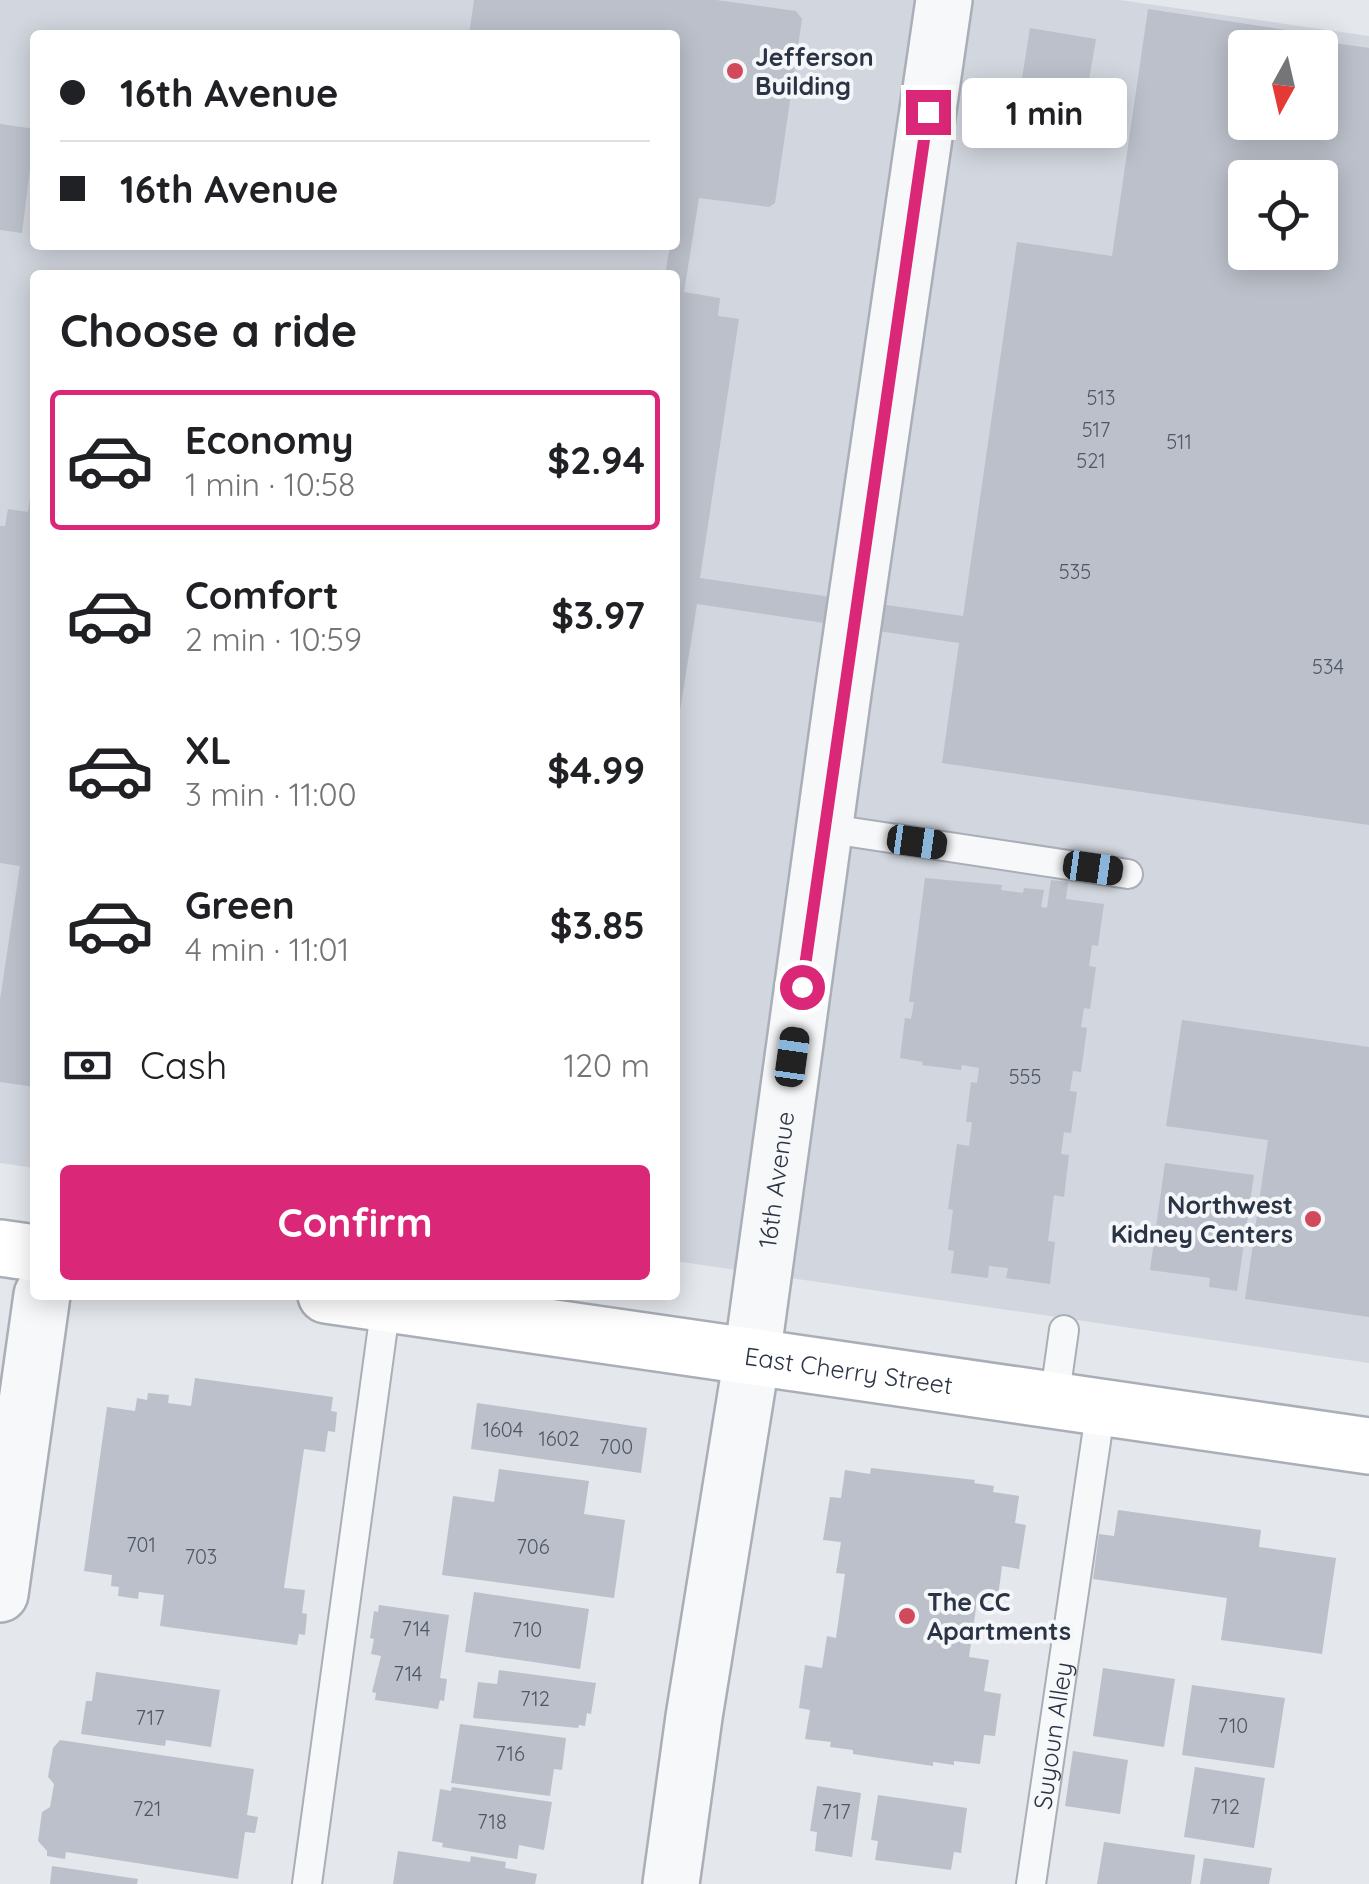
<!DOCTYPE html>
<html lang="en">
<head>
<meta charset="utf-8">
<style>
  body { margin:0; font-family:Quicksand,sans-serif; background:#f2f2f2; color:#202124; height:100vh; display:flex; flex-direction:column; font-size:38px; white-space:nowrap }
  * { box-sizing:border-box; margin:0 }
  p { font-size:32px; color:#757577 }
  .icon { flex:none; width:55px; height:55px; fill:none; stroke:currentColor; stroke-width:2; stroke-linecap:round; stroke-linejoin:round }
  .map { position:relative; flex:1; overflow:hidden }
  .panel { position:absolute; left:30px; top:270px; width:650px; height:1030px; display:flex; flex-direction:column; background:#fff; border-radius:10px; box-shadow:0 5px 25px #0003 }
  .panel>* { flex:none }
  .banner { position:absolute; left:30px; top:30px; width:650px; height:220px; border-radius:10px; box-shadow:0 5px 25px #0003; display:grid; align-content:center; height:220px; padding:0 30px; background:#fff }
  .needle { width:65px; rotate:188deg }
  .tools { position:absolute; left:1228px; top:30px; display:grid; gap:20px }
  .tools a { display:grid; place-items:center; width:110px; height:110px; border-radius:10px; background:#fff; box-shadow:0 5px 25px #0003; font-size:50px }
  .end { position:absolute; width:45px; height:45px; margin:-22px; border:12px solid #db2777; background:#fff; box-shadow:0 0 0 5px #fff }
  .from { border-radius:50% }
  .bubble { position:absolute; height:70px; border-radius:10px; background:#fff; box-shadow:0 5px 25px #0003; font-size:32px; font-weight:800; line-height:70px; text-align:center }
  .car { position:absolute; width:30px; height:60px; margin:-30px -15px; border-radius:12px; box-shadow:0 0 8px 2px #0007; background:linear-gradient(#222 24%,#8ab4d8 0 40%,#222 0 76%,#8ab4d8 0 86%,#222 0) }
  .banner b { display:flex; align-items:center; gap:35px; height:95px; font-size:38px }
  .banner b+b { border-top:2px solid #e0e0e0 }
  .banner i { width:25px; height:25px; background:#202124 }
  ul { padding:0; list-style:none }
  li { display:flex; align-items:center; gap:30px; height:140px; margin:0 20px 15px; padding:0 10px; border:5px solid transparent; border-radius:10px }
  li div { flex:1 }
  li b { display:block; font-size:38px }
  li em { font-style:normal; font-weight:800 }
  li.active { border-color:#db2777 }
  li>.icon { width:90px; height:90px; stroke-width:1.5 }
  h2 { padding:0 30px; font-size:45px; line-height:120px }
  .pay { display:flex; align-items:center; gap:25px; height:110px; padding:0 30px; font-size:38px }
  .pay p { margin-inline-start:auto }
  .button { display:flex; gap:20px; margin-top:auto; padding:20px 30px }
  .button a { flex:1; height:115px; border-radius:10px; background:#db2777; color:#fff; font-size:40px; font-weight:800; line-height:115px; text-align:center }
  .map>svg:first-child { display:block }
  .built { fill:#d2d6de; fill-rule:evenodd }
  .building { fill:#bbc0ca; fill-rule:evenodd }
  .lines { fill:none; stroke-linecap:round; stroke-linejoin:round }
  .service-casing { stroke:#a9aeb7; stroke-width:32 }
  .minor-casing { stroke:#a9aeb7; stroke-width:60 }
  .secondary-casing { stroke:#a9aeb7; stroke-width:60 }
  .service { stroke:#f7f8fa; stroke-width:28 }
  .minor { stroke:#f7f8fa; stroke-width:55 }
  .secondary { stroke:#fff; stroke-width:55 }
  .route { stroke:#db2777; stroke-width:12 }
  .poi-dot { fill:#d1495b; stroke:#f4f6f9; stroke-width:4 }
  .labels { text-anchor:middle; stroke-width:8; stroke-linejoin:round; paint-order:stroke }
  .number-label { font-size:20px; fill:#4f5766 }
  .poi-label { font-size:25px; font-weight:bold; fill:#2b3445; stroke:#f4f6f9; text-anchor:start }
  .street-label { font-size:25px; fill:#2b3445; stroke:#f4f6f9 }
</style>
</head>
<body>
<div class="map">
<svg width="1369" height="1884" viewBox="0 0 1369 1884">
  <rect width="100%" height="100%" fill="#e4e7ec"/>
  <path class="built" d="M 0,0 L 1120,0 L 1369,36 L 1369,1363 L 675,1261 L 675,275 L 35,275 L 35,1168 L 0,1163 ZM 35,35 L 675,35 L 675,245 L 35,245 ZM 1245,48 L 1320,48 L 1320,122 L 1245,122 ZM 1245,178 L 1320,178 L 1320,252 L 1245,252 Z"/>
  <g class="building">
    <path d="M 474,0 L 716,0 L 796,11 L 802,19 L 775,203 L 769,207 L 699,198 L 684,292 L 720,298 L 718,316 L 739,319 L 700,578 L 963,616 L 1017,242 L 1112,256 L 1148,9 L 1287,30 L 1286,36 L 1369,48 L 1369,825 L 942,763 L 959,643 L 697,604 L 675,742 L 675,275 L 665,275 L 670,245 L 675,245 L 678,195 L 675,194 L 675,35 L 469,35 ZM 1245,48 L 1320,48 L 1320,122 L 1245,122 ZM 1245,178 L 1320,178 L 1320,252 L 1245,252 Z"/>
    <path d="M 1030,28 L 1096,39 L 1081,127 L 1016,116 Z"/>
    <path d="M 0,124 L 35,129 L 22,233 L 0,230 Z"/>
    <path d="M 31,491 L 35,492 L 35,1087 L 0,1082 L 0,1000 L 20,866 L 0,863 L 0,526 L 5,526 L 8,509 L 28,512 Z"/>
    <path d="M 925,878 L 1002,885 L 1001,890 L 1023,893 L 1024,888 L 1044,890 L 1041,907 L 1047,908 L 1051,880 L 1068,882 L 1066,899 L 1104,904 L 1098,946 L 1092,945 L 1089,966 L 1096,967 L 1090,1009 L 1084,1008 L 1081,1027 L 1087,1028 L 1081,1072 L 1073,1071 L 1070,1091 L 1077,1092 L 1071,1133 L 1064,1132 L 1061,1154 L 1069,1155 L 1064,1197 L 1054,1195 L 1048,1241 L 1055,1242 L 1050,1284 L 1006,1278 L 1008,1268 L 989,1266 L 988,1278 L 951,1273 L 954,1251 L 948,1250 L 953,1210 L 948,1209 L 957,1144 L 969,1146 L 972,1122 L 966,1122 L 971,1082 L 977,1083 L 979,1068 L 962,1065 L 961,1070 L 922,1065 L 923,1062 L 900,1058 L 905,1018 L 911,1019 L 914,1002 L 909,1002 Z"/>
    <path d="M 1182,1020 L 1369,1047 L 1369,1317 L 1245,1299 L 1268,1140 L 1166,1126 Z"/>
    <path d="M 1165,1163 L 1254,1175 L 1237,1291 L 1209,1287 L 1210,1278 L 1150,1270 Z"/>
    <path d="M 195,1378 L 333,1397 L 331,1411 L 337,1412 L 335,1432 L 328,1431 L 325,1452 L 304,1449 L 284,1588 L 305,1590 L 302,1613 L 307,1614 L 305,1635 L 299,1634 L 297,1645 L 160,1626 L 164,1595 L 139,1592 L 138,1599 L 118,1596 L 119,1587 L 111,1586 L 112,1575 L 84,1571 L 107,1407 L 135,1411 L 137,1398 L 147,1400 L 148,1393 L 169,1395 L 168,1403 L 191,1406 Z"/>
    <path d="M 477,1403 L 647,1428 L 641,1473 L 471,1449 Z"/>
    <path d="M 871,1468 L 975,1480 L 974,1483 L 994,1486 L 993,1492 L 1019,1496 L 1015,1523 L 1026,1525 L 1019,1569 L 1002,1566 L 998,1597 L 978,1594 L 969,1657 L 989,1660 L 984,1691 L 1001,1694 L 995,1736 L 984,1735 L 980,1764 L 954,1761 L 954,1765 L 933,1762 L 933,1766 L 853,1754 L 853,1750 L 830,1747 L 831,1742 L 805,1739 L 810,1710 L 799,1708 L 805,1665 L 822,1668 L 827,1636 L 836,1638 L 845,1574 L 836,1573 L 841,1542 L 823,1540 L 830,1497 L 841,1498 L 845,1470 L 870,1474 Z"/>
    <path d="M 499,1469 L 589,1481 L 584,1514 L 625,1520 L 614,1598 L 442,1575 L 453,1496 L 494,1502 Z"/>
    <path d="M 1118,1510 L 1261,1530 L 1259,1547 L 1336,1558 L 1322,1654 L 1221,1640 L 1227,1598 L 1093,1579 L 1099,1534 L 1114,1536 Z"/>
    <path d="M 474,1592 L 589,1609 L 580,1669 L 465,1652 Z"/>
    <path d="M 379,1605 L 449,1615 L 440,1678 L 447,1679 L 444,1701 L 440,1700 L 438,1709 L 375,1700 L 376,1693 L 372,1692 L 381,1656 L 371,1654 L 374,1639 L 370,1638 L 374,1611 L 378,1612 Z"/>
    <path d="M 1103,1668 L 1175,1679 L 1164,1747 L 1093,1736 Z"/>
    <path d="M 499,1670 L 596,1683 L 591,1714 L 587,1713 L 585,1726 L 579,1725 L 578,1728 L 473,1718 L 478,1682 L 497,1684 Z"/>
    <path d="M 96,1672 L 220,1690 L 211,1747 L 166,1740 L 165,1746 L 81,1734 L 86,1701 L 92,1701 Z"/>
    <path d="M 1192,1685 L 1285,1698 L 1274,1768 L 1182,1755 Z"/>
    <path d="M 460,1724 L 566,1738 L 562,1770 L 554,1769 L 550,1796 L 451,1783 Z"/>
    <path d="M 60,1740 L 254,1769 L 247,1815 L 258,1817 L 255,1833 L 245,1832 L 238,1879 L 66,1852 L 65,1859 L 47,1856 L 47,1851 L 38,1841 L 42,1812 L 50,1807 L 54,1784 L 48,1777 L 53,1748 Z"/>
    <path d="M 1073,1751 L 1128,1760 L 1120,1814 L 1065,1806 Z"/>
    <path d="M 1195,1767 L 1265,1778 L 1254,1848 L 1184,1837 Z"/>
    <path d="M 817,1786 L 861,1793 L 852,1857 L 815,1851 L 817,1832 L 810,1831 Z"/>
    <path d="M 452,1787 L 552,1802 L 544,1850 L 519,1845 L 517,1859 L 442,1847 L 443,1843 L 432,1841 L 440,1789 L 451,1791 Z"/>
    <path d="M 878,1795 L 967,1808 L 961,1853 L 954,1852 L 951,1870 L 875,1860 L 878,1841 L 871,1840 Z"/>
    <path d="M 1104,1842 L 1195,1855 L 1191,1884 L 1097,1884 Z"/>
    <path d="M 398,1851 L 470,1862 L 471,1856 L 506,1862 L 505,1868 L 537,1874 L 535,1884 L 393,1884 Z"/>
    <path d="M 1204,1858 L 1272,1868 L 1269,1884 L 1200,1884 Z"/>
    <path d="M 52,1866 L 138,1879 L 137,1884 L 50,1884 Z"/>
  </g>
  <g class="lines">
    <g class="service-casing">
      <g id="service">
        <path d="M 824,828 L 1128,874"/>
        <path d="M 1054,1401 L 1064,1330"/>
        <path d="M 307,1884 L 386,1304"/>
        <path id="s1" d="M 1031,1884 L 1101,1407"/>
      </g>
    </g>
    <g class="minor-casing">
      <g id="minor">
        <path d="M 0,1594 L 42,1295"/>
        <path id="s2" d="M 671,1884 L 694,1717 L 752,1357 L 843,693 L 944,0"/>
      </g>
    </g>
    <g class="secondary-casing">
      <g id="secondary">
        <path d="M 0,1248 L 35,1253"/>
        <path id="s3" d="M 326,1295 L 1369,1446"/>
      </g>
    </g>
    <use href="#service" class="service"/>
    <use href="#minor" class="minor"/>
    <use href="#secondary" class="secondary"/>
  </g>
  <g class="lines">
    <path class="route" d="M 802,987 L 928,112"/>
  </g>
  <g class="poi-dot">
    <circle cx="735" cy="71" r="10"/>
    <circle cx="1313" cy="1219" r="10"/>
    <circle cx="907" cy="1616" r="10"/>
  </g>
  <g class="labels">
    <g class="number-label">
      <text x="1101" y="405">513</text>
      <text x="1096" y="437">517</text>
      <text x="1179" y="449">511</text>
      <text x="1091" y="468">521</text>
      <text x="1075" y="579">535</text>
      <text x="1328" y="674">534</text>
      <text x="1025" y="1084">555</text>
      <text x="503" y="1437">1604</text>
      <text x="559" y="1446">1602</text>
      <text x="616" y="1454">700</text>
      <text x="141" y="1552">701</text>
      <text x="533" y="1554">706</text>
      <text x="201" y="1564">703</text>
      <text x="416" y="1636">714</text>
      <text x="527" y="1637">710</text>
      <text x="408" y="1681">714</text>
      <text x="535" y="1706">712</text>
      <text x="150" y="1725">717</text>
      <text x="1233" y="1733">710</text>
      <text x="510" y="1761">716</text>
      <text x="1225" y="1814">712</text>
      <text x="147" y="1816">721</text>
      <text x="836" y="1819">717</text>
      <text x="492" y="1829">718</text>
    </g>
    <g class="poi-label">
      <text x="755" y="66">Jefferson<tspan x="755" dy="29">Building</tspan></text>
      <text x="1293" y="1214" text-anchor="end">Northwest<tspan x="1293" dy="29">Kidney Centers</tspan></text>
      <text x="927" y="1611">The CC<tspan x="927" dy="29">Apartments</tspan></text>
    </g>
    <g class="street-label">
      <text dy="9" stroke="none"><textPath href="#s2" startOffset="712">16th Avenue</textPath></text>
      <text dy="9" stroke="none"><textPath href="#s3" startOffset="528">East Cherry Street</textPath></text>
      <text dy="9" stroke="none"><textPath href="#s1" startOffset="150">Suyoun Alley</textPath></text>
    </g>
  </g>
</svg>
<div class="tools">
<a><svg class="needle" viewBox="-14 -14 28 28"><path d="M0-13l5 13h-10z" fill="#e53935"/><path d="M0 13l5-13h-10z" fill="#757577"/></svg></a>
<a><svg class="icon" aria-label="locate" viewBox="0 0 24 24"><circle cx="12" cy="12" r="6"/><path d="M12 2v4M12 18v4M2 12h4M18 12h4"/></svg></a>
</div>
<i class="end from" style="left:802px;top:987px"></i>
<i class="end" style="left:928px;top:112px"></i>
<div class="bubble" style="left:962px;top:78px;width:165px">1 min</div>
<i class="car" style="left:917px;top:842px;rotate:98deg"></i>
<i class="car" style="left:1093px;top:868px;rotate:98deg"></i>
<i class="car" style="left:792px;top:1057px;rotate:8deg"></i>
<div class="banner">
<b><i class="from"></i>16th Avenue</b>
<b><i></i>16th Avenue</b>
</div>
<section class="panel">
<h2>Choose a ride</h2>
<ul>
<li class="active"><svg class="icon" aria-label="car" viewBox="0 0 24 24"><path d="M5 17H2v-5l4-1 3-4h7l3 4 3 1v5h-3M9 17h6M6 11h13"/><circle cx="7" cy="17" r="2"/><circle cx="17" cy="17" r="2"/></svg><div><b>Economy</b><p>1 min · 10:58</p></div><em>$2.94</em></li>
<li><svg class="icon" aria-label="car" viewBox="0 0 24 24"><path d="M5 17H2v-5l4-1 3-4h7l3 4 3 1v5h-3M9 17h6M6 11h13"/><circle cx="7" cy="17" r="2"/><circle cx="17" cy="17" r="2"/></svg><div><b>Comfort</b><p>2 min · 10:59</p></div><em>$3.97</em></li>
<li><svg class="icon" aria-label="car" viewBox="0 0 24 24"><path d="M5 17H2v-5l4-1 3-4h7l3 4 3 1v5h-3M9 17h6M6 11h13"/><circle cx="7" cy="17" r="2"/><circle cx="17" cy="17" r="2"/></svg><div><b>XL</b><p>3 min · 11:00</p></div><em>$4.99</em></li>
<li><svg class="icon" aria-label="car" viewBox="0 0 24 24"><path d="M5 17H2v-5l4-1 3-4h7l3 4 3 1v5h-3M9 17h6M6 11h13"/><circle cx="7" cy="17" r="2"/><circle cx="17" cy="17" r="2"/></svg><div><b>Green</b><p>4 min · 11:01</p></div><em>$3.85</em></li>
</ul>
<div class="pay"><svg class="icon" aria-label="cash" viewBox="0 0 24 24"><path d="M3 7h18v10H3z"/><circle cx="12" cy="12" r="2"/></svg>Cash<p>120 m</p></div>
<div class="button"><a>Confirm</a></div>
</section>
</div>
</body>
</html>
